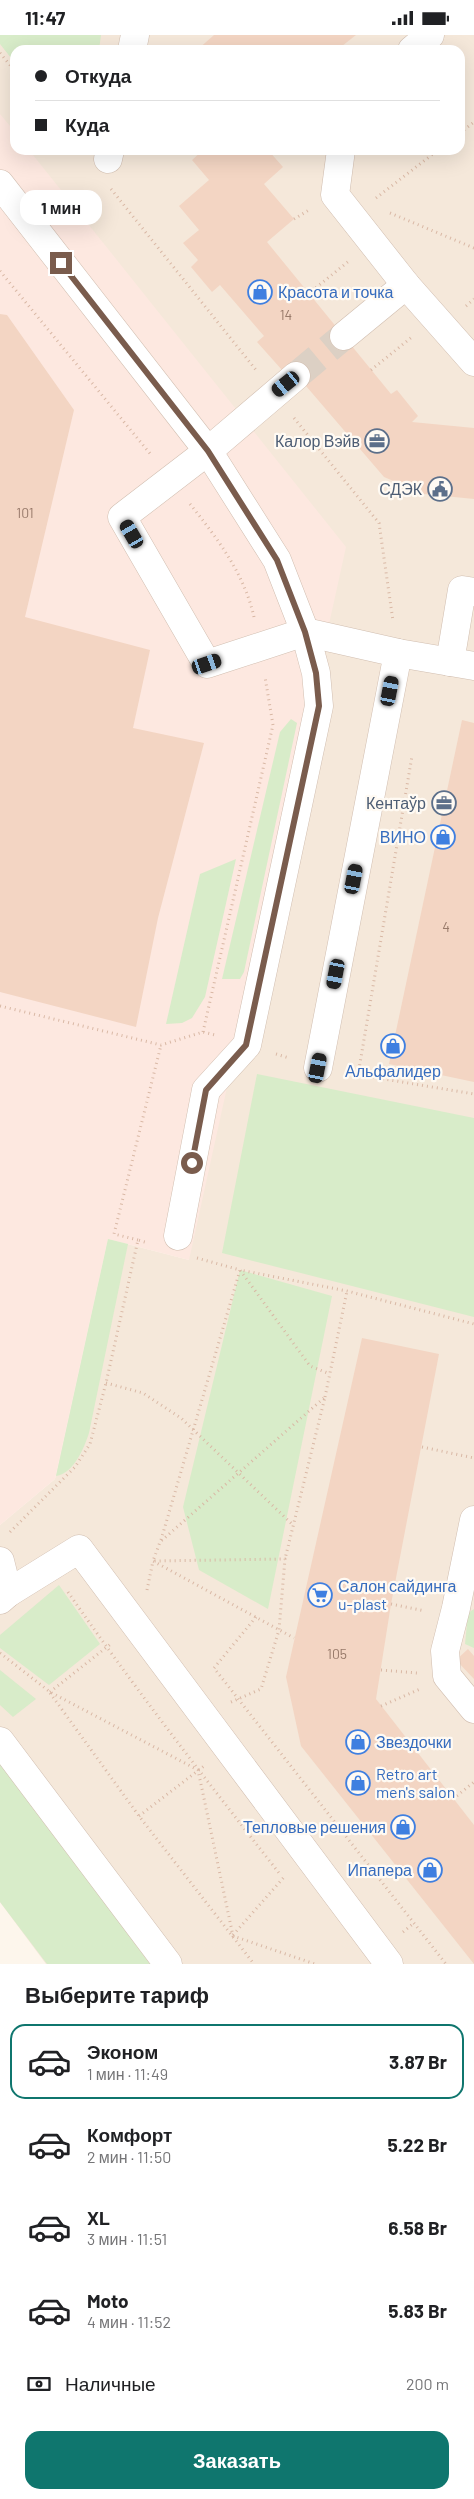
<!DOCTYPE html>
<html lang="ru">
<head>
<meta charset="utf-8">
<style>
  body { margin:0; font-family:Barlow,sans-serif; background:#f6f6f6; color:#202124; height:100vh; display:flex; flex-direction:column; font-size:19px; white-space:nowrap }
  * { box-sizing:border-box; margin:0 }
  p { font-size:16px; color:#757577 }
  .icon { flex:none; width:28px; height:28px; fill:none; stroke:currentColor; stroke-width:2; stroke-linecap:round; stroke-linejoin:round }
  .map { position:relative; height:1929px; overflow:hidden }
  .drawer { display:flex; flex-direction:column; background:#fff; flex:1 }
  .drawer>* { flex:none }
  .hud { position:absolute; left:10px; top:10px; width:455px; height:110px; border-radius:15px; box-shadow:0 5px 20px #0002; display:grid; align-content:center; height:110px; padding:0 25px; background:#fff }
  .end { position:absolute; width:22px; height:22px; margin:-11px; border:6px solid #7a5c4d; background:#fff; box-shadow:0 0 0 2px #fff }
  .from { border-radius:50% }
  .bubble { position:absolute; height:35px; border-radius:15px; background:#fff; box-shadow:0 5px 20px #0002; font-size:16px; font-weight:700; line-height:35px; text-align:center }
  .car { position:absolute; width:15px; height:30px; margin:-15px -8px; border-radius:6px; box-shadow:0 0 4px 1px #0007; background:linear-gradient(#222 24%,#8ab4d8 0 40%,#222 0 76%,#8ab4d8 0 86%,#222 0) }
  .hud b { display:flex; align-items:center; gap:18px; height:48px; font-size:19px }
  .hud b+b { border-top:1px solid #e0e0e0 }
  .hud i { width:12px; height:12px; background:#202124 }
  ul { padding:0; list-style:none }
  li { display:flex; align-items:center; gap:15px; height:75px; margin:0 10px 8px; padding:0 15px; border:2px solid transparent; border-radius:15px }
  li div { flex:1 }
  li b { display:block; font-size:19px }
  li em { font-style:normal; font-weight:700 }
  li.on { border-color:#0f766e }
  li>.icon { width:45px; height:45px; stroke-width:1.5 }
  h2 { padding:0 25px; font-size:22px; line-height:60px }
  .pay { display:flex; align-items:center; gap:12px; height:55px; padding:0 25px; font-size:19px }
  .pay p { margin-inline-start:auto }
  .cta { display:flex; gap:10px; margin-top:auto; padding:10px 25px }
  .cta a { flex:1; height:58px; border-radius:15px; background:#0f766e; color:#fff; font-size:20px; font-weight:700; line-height:58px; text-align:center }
  .status { display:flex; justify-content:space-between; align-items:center; height:35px; padding:0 25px; background:#fff; direction:ltr }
  .status svg { height:14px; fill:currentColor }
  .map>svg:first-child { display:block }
  .residential { fill:#f5e8da }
  .commercial { fill:#fde8e0 }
  .green { fill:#d8ecc9 }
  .building { fill:#f3d5c3 }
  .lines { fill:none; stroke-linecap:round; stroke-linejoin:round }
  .minor-tunnel { stroke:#dcd0c4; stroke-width:28; stroke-dasharray:28 14; stroke-linecap:butt }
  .minor-casing { stroke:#d1beb0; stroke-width:29 }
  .path { stroke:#d9b8a5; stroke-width:3; stroke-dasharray:1 4; stroke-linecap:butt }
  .minor { stroke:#fff; stroke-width:28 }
  .route { stroke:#7a5c4d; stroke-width:6 }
  .labels { text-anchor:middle; stroke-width:4.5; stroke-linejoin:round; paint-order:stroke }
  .number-label { font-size:14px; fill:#987a6a }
  .shop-label { font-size:16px; fill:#366cbe; stroke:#fffaf3; text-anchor:start }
  .service-label { font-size:16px; fill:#4e5e75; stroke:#fffaf3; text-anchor:end }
</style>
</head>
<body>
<div class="status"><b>11:47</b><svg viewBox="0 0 49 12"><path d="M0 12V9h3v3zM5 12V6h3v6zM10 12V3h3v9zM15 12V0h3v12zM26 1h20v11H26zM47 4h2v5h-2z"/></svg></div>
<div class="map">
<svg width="474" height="1929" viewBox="0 0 474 1929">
  <rect width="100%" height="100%" fill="#fdf6ec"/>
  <path class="residential" d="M 0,0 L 474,0 L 474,1929 L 46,1929 L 0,1867 L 0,1490 L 55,1444 L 108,1204 L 189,1225 L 24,115 L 460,115 L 460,15 L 15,15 L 15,104 L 0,85 Z"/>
  <path class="commercial" d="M 0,79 L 15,97 L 15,115 L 29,115 L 346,512 L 189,1225 L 108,1204 L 55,1444 L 0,1490 Z"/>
  <g class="green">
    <path d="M 0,0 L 101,0 L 99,15 L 15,15 L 15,28 L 0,9 Z"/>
    <path d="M 291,684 L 297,688 L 244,937 L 240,944 L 222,944 L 280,697 Z"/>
    <path d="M 236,824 L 205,962 L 192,983 L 182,988 L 166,989 L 200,839 Z"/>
    <path d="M 257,1039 L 474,1083 L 474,1282 L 222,1218 Z"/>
    <path d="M 108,1204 L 128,1209 L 89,1398 C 84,1413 74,1438 56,1441 Z"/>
    <path d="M 240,1235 L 332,1261 L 268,1574 L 199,1535 L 183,1472 Z"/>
    <path d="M 59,1550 L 100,1609 L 49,1650 L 0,1613 L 0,1600 Z"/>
    <path d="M 474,1574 L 474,1613 L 465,1609 L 468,1578 Z"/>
    <path d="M 0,1635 L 36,1664 L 13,1682 L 0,1670 Z"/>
    <path d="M 0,1726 L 150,1929 L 47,1929 L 0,1867 Z"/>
  </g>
  <g class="building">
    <path d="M 214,0 L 356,0 L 337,15 L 197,15 Z"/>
    <path d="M 203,115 L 268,115 L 283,132 L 264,149 L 294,184 L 267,207 L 391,359 L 397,355 L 418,381 L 412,387 L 474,393 L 474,464 L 424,459 L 384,442 L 288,330 L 282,335 L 257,307 L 264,301 L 220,250 L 212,257 L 191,232 L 198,225 L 183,208 L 199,195 L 179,171 L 209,145 L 192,125 Z"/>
    <path d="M 0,279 L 7,280 L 74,375 L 25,582 L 150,615 L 133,693 L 204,708 L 158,883 L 136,992 L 0,957 Z"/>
    <path d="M 462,685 L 474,688 L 474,1047 L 389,1029 Z"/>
    <path d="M 362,1303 L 439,1319 L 391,1569 L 376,1664 L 474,1790 L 474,1929 L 301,1711 L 286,1642 Z"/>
    <path d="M 468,1614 L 474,1621 L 474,1644 L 456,1625 Z"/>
  </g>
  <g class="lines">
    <path class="minor-tunnel" d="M 296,341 L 344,301"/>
    <g class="minor-casing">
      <g id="minor">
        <path d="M 132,15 L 135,0"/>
        <path d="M 412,15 L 430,0"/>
        <path d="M 341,115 L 335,160 L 406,250 L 474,327"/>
        <path d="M 108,124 L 110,115"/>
        <path d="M 0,149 L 208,416 L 277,525 L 305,597 L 316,638 L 319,671 L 247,1010 L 206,1055 L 178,1201"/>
        <path d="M 344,301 L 406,250"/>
        <path d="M 296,341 L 208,416 L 122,482 L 207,629 L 305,597 L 398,618 L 474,631"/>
        <path d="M 450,627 L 462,555 L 474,557"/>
        <path d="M 318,1033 L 398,618"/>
        <path d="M 474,1485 L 456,1573 L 445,1616 L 447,1641 L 474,1674"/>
        <path d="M 0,1526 L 8,1558"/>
        <path d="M 0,1565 L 8,1558 L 79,1514 L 389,1929"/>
        <path d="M 0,1706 L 168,1929"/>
      </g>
    </g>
    <g class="path">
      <path d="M 0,18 L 15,36"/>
      <path d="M 460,98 L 474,87"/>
      <path d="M 111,154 L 256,335"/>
      <path d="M 376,163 L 438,115"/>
      <path d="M 390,178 L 474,213"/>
      <path d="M 294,184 L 309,175"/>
      <path d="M 0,236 L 152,421"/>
      <path d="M 308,259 L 349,226"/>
      <path d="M 466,271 L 474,264"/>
      <path d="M 371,335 L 412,302"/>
      <path d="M 294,383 L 379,488 L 393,586"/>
      <path d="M 190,469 C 217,503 244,538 254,582"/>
      <path d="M 0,971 L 161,1010 L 203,997 L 215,1000"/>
      <path d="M 203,997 L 273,690 L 265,642"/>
      <path d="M 276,1019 L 289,1023"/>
      <path d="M 348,1038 L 474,1059"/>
      <path d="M 358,1040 L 412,721"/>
      <path d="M 138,1205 L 114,1199 L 161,1010"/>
      <path d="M 197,1223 L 240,1235 L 310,1331 L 330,1339"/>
      <path d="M 106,1348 L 143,1358 L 181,1383 L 293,1490"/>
      <path d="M 325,1362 L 347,1256"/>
      <path d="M 422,1412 L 474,1423"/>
      <path d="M 10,1497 L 75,1432 L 90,1409 L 106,1348 L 138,1205 L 148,1208"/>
      <path d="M 161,1505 L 240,1235 L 347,1256 L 474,1289"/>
      <path d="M 147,1555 L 153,1526 L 294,1603"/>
      <path d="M 68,1557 C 135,1654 207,1746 279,1838"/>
      <path d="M 391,1569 L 425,1576"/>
      <path d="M 256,1582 L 214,1633 L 446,1929"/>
      <path d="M 0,1618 L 50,1657 L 198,1735 L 233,1901 L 315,1929"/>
      <path d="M 381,1635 L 417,1638"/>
      <path d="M 50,1657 L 112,1608"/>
      <path d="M 50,1658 L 139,1781 L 254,1929"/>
      <path d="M 231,1667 L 261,1654 L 279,1595 L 285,1524 L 153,1526 L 160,1507 L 325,1362 L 285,1524"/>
      <path d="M 381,1671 L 420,1654"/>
      <path d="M 453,1764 L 474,1747"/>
      <path d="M 139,1781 L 204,1731"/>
      <path d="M 403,1897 L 414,1888"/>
      <path d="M 233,1900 L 285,1841"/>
    </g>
    <use href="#minor" class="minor"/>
  </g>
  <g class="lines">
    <path class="route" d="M 61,228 L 208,416 L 277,525 L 305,597 L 316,638 L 319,671 L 246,1010 L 206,1055 L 192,1128"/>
  </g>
  <defs>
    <g id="shop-ring" transform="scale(1.25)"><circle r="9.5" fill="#fffaf3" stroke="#3f7fe0" stroke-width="1.5"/><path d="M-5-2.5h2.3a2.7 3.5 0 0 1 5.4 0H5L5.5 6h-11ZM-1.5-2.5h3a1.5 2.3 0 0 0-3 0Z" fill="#3f7fe0"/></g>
    <g id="office-ring" transform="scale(1.25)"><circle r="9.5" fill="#fffaf3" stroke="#5c6f8a" stroke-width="1.5"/><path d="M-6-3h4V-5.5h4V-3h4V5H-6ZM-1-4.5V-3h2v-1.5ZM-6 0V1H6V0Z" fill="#5c6f8a"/></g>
    <g id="civic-ring" transform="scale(1.25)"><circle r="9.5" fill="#fffaf3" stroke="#5c6f8a" stroke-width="1.5"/><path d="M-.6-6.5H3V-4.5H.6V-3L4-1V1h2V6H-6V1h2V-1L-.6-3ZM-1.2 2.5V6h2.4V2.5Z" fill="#5c6f8a"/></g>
    <g id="supermarket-ring" transform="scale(1.25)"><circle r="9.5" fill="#fffaf3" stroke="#3f7fe0" stroke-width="1.5"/><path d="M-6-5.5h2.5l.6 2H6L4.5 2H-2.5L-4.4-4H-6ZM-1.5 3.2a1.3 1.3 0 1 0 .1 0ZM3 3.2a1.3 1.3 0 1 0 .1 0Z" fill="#3f7fe0"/></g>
  </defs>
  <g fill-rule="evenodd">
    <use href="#shop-ring" x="260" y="257"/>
    <use href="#office-ring" x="377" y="406"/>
    <use href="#civic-ring" x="440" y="454"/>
    <use href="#office-ring" x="444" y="768"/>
    <use href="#shop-ring" x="443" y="802"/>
    <use href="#shop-ring" x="393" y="1011"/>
    <use href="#supermarket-ring" x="320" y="1560"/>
    <use href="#shop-ring" x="358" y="1707"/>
    <use href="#shop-ring" x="358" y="1748"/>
    <use href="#shop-ring" x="403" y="1792"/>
    <use href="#shop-ring" x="430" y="1835"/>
  </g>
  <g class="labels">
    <g class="number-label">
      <text x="286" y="285">14</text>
      <text x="25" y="483">101</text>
      <text x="446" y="897">4</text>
      <text x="337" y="1624">105</text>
    </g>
    <g class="shop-label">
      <text x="278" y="263">Красота и точка</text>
      <text x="426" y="808" text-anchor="end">ВИНО</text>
      <text x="393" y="1042" text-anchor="middle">Альфалидер</text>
      <text x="338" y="1557">Салон сайдинга<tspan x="338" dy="18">u-plast</tspan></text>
      <text x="376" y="1713">Звездочки</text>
      <text x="376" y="1745">Retro art<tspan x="376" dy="18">men's salon</tspan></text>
      <text x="386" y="1798" text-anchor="end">Тепловые решения</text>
      <text x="412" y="1841" text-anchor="end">Ипапера</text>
    </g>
    <g class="service-label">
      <text x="360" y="412">Калор Вэйв</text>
      <text x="422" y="460">СДЭК</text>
      <text x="426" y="774">Кентаўр</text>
    </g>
  </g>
</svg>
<i class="end from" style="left:192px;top:1128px"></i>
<i class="end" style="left:61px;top:228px"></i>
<div class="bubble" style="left:20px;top:155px;width:82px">1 мин</div>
<i class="car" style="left:286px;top:349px;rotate:231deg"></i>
<i class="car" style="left:132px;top:499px;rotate:330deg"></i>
<i class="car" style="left:207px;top:629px;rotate:71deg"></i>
<i class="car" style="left:390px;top:656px;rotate:11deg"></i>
<i class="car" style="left:354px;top:844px;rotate:11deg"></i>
<i class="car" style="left:336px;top:939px;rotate:191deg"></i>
<i class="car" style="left:318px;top:1033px;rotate:11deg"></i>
<div class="hud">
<b><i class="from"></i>Откуда</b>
<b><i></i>Куда</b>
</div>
</div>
<section class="drawer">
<h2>Выберите тариф</h2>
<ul>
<li class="on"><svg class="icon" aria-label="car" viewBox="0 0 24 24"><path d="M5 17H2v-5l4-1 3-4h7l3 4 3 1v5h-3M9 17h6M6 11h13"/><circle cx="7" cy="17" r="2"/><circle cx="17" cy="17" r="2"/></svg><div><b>Эконом</b><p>1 мин · 11:49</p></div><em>3.87 Br</em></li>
<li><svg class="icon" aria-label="car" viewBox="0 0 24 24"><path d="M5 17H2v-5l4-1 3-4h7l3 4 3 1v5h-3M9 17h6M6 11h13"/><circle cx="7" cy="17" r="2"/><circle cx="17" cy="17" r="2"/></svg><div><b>Комфорт</b><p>2 мин · 11:50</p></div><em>5.22 Br</em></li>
<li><svg class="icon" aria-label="car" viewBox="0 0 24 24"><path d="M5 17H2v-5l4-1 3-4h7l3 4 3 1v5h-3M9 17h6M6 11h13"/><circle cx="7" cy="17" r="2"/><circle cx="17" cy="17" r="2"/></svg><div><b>XL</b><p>3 мин · 11:51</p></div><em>6.58 Br</em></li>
<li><svg class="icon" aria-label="car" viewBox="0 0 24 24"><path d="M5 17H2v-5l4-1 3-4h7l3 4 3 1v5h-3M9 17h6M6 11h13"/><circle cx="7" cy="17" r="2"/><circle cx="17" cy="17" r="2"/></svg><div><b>Moto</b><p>4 мин · 11:52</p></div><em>5.83 Br</em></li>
</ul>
<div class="pay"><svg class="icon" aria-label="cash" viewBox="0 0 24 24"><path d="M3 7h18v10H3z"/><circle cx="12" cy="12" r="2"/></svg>Наличные<p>200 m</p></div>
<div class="cta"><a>Заказать</a></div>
</section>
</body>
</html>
